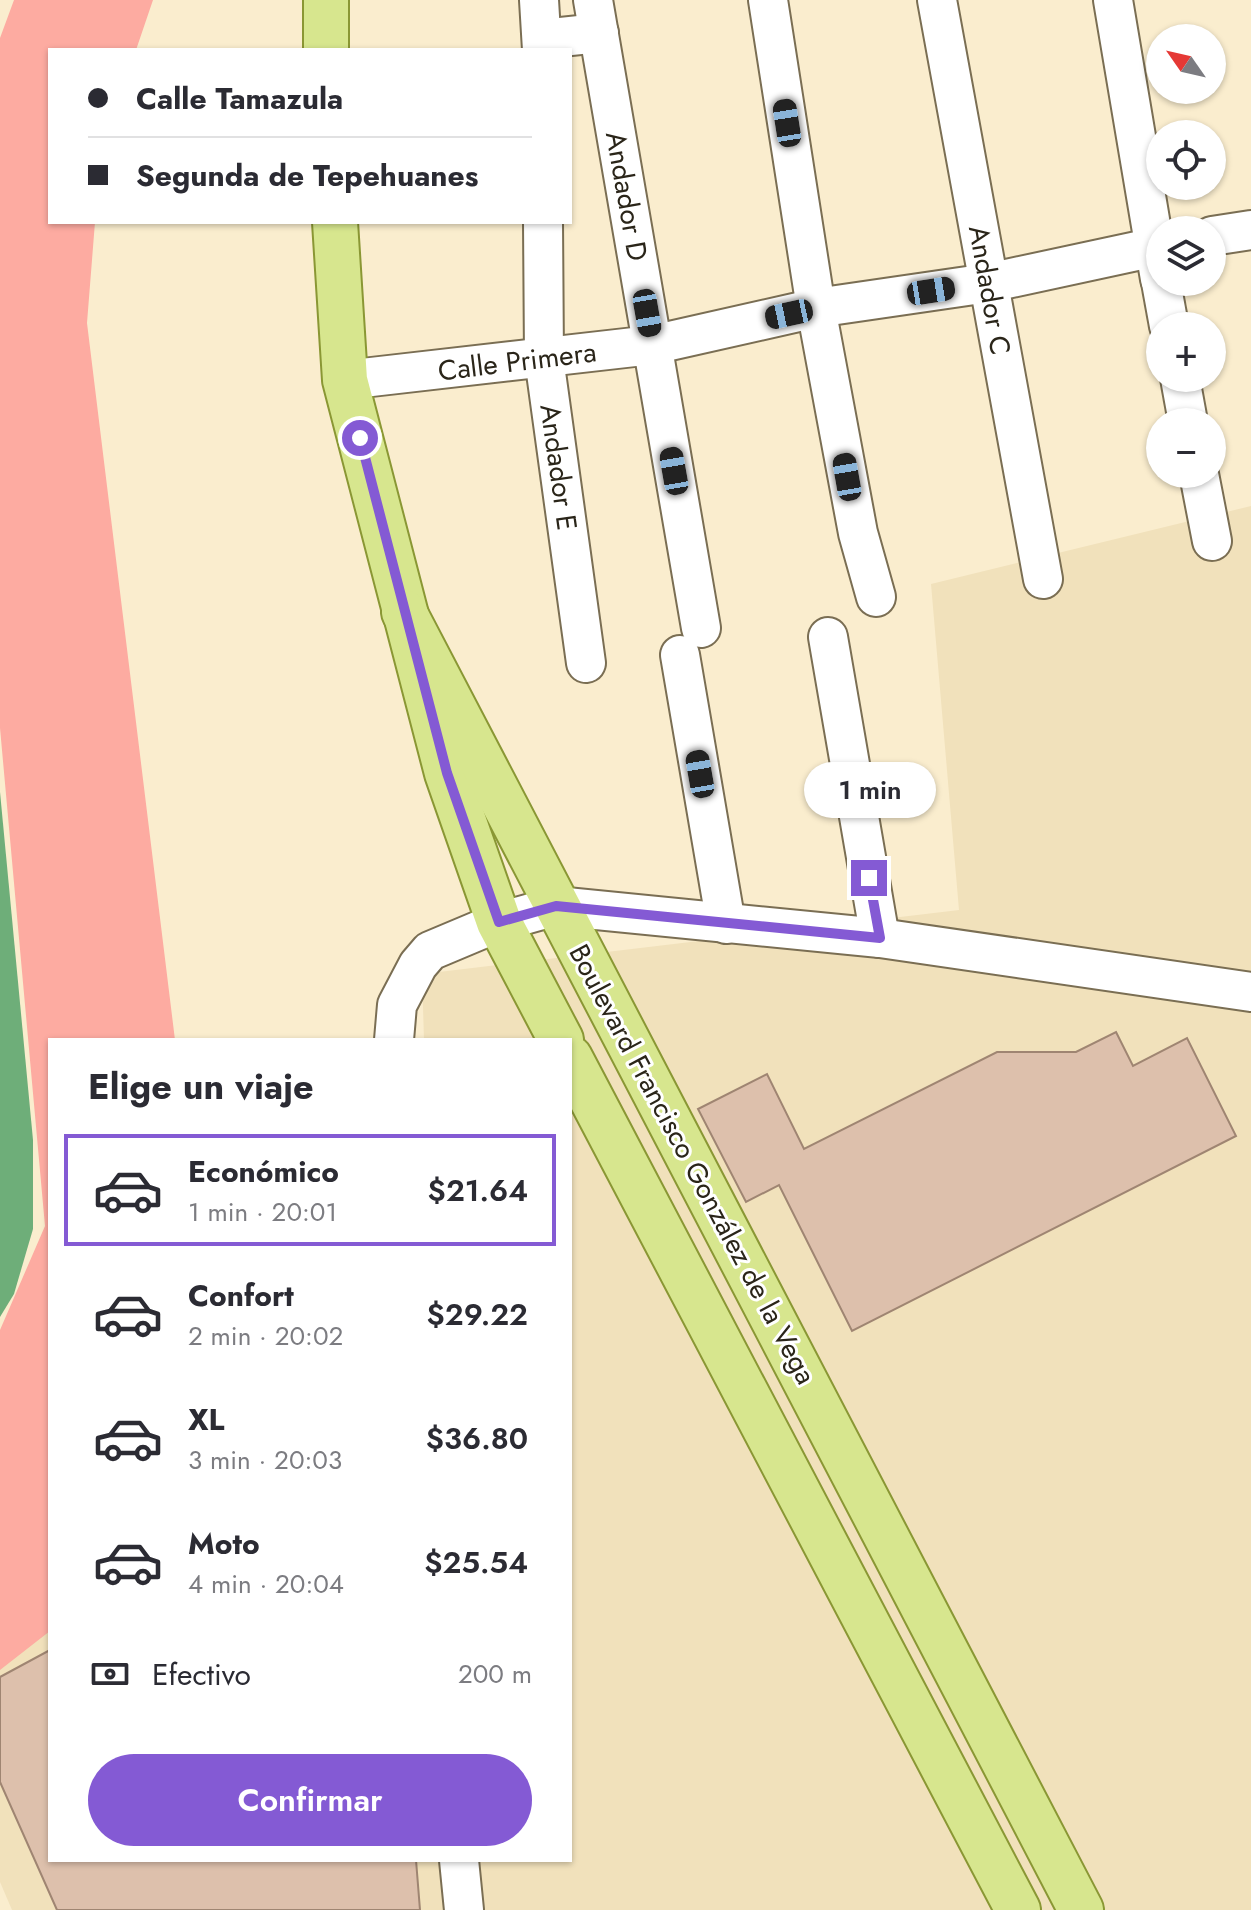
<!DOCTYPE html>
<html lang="es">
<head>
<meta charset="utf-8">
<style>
  body { margin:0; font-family:Jost,sans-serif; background:#f2f2f3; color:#2b2b33; height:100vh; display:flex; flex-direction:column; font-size:30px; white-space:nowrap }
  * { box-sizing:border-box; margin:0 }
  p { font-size:26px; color:#7c7c81 }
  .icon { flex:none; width:44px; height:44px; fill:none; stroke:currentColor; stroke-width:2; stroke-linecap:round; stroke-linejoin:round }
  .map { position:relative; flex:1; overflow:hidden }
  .sheet { position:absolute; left:48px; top:1038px; width:524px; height:824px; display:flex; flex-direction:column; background:#fff; border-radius:0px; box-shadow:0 2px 6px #0004 }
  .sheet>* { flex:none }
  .guide { position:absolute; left:48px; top:48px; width:524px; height:176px; border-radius:0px; box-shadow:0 2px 6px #0004; display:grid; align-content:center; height:176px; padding:0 40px; background:#fff }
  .needle { width:52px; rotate:304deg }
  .tools { position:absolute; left:1146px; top:24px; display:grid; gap:16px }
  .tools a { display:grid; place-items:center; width:80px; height:80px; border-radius:50%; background:#fff; box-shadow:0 2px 6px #0004; font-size:40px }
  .end { position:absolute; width:36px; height:36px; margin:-18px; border:10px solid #845ad4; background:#fff; box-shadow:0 0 0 4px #fff }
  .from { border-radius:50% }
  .bubble { position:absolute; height:56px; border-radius:28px; background:#fff; box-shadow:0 2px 6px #0004; font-size:26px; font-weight:600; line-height:56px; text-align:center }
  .car { position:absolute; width:24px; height:48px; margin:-24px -12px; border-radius:10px; box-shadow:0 0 6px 2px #0007; background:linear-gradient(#222 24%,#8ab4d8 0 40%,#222 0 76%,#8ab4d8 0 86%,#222 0) }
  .guide b { display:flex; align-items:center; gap:28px; height:76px; font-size:30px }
  .guide b+b { border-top:2px solid #e1e1e2 }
  .guide i { width:20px; height:20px; background:#2b2b33 }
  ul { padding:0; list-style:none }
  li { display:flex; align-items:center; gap:24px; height:112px; margin:0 16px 12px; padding:0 24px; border:4px solid transparent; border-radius:0px }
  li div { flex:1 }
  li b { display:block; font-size:30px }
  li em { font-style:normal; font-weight:600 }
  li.on { border-color:#845ad4 }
  li>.icon { width:72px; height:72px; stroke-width:1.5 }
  h2 { padding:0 40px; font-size:36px; line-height:96px }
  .pay { display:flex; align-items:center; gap:20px; height:88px; padding:0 40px; font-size:30px }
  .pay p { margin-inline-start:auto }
  .button { display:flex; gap:16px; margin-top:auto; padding:16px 40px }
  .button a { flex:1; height:92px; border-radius:48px; background:#845ad4; color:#fff; font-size:32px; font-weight:600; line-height:92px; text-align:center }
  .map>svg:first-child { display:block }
  .built { fill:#f1e1bb }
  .green { fill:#fdaba1 }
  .water { fill:#6eae79 }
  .building { fill:#ddc0ac; stroke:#9f8572; stroke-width:2 }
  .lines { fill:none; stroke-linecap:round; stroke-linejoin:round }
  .minor-casing { stroke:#7a6e53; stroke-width:42 }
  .major-casing { stroke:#8a9734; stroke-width:48 }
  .minor { stroke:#fff; stroke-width:38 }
  .major { stroke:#d7e68e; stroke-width:44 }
  .route { stroke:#845ad4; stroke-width:10 }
  .labels { text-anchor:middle; stroke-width:6; stroke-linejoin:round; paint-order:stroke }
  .street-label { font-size:28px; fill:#2a2519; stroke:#fff }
</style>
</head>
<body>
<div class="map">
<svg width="1251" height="1910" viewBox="0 0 1251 1910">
  <rect width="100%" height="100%" fill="#faedce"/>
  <path class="built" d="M 1251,506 L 1251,1910 L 12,1910 L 0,1882 L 0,1511 L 50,1492 L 50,1860 L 570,1860 L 570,1040 L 424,1040 L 422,974 L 959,910 L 931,584 Z"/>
  <path class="green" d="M 14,0 L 153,0 L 136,50 L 50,50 L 50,222 L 95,222 L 87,323 L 175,1040 L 50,1040 L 50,1631 L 0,1670 L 0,1330 L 45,1226 L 0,728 L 0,38 Z"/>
  <path class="water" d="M 0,792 L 33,1140 L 33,1229 L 14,1294 L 0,1317 Z"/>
  <g class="building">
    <path d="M 1116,1032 L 1133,1066 L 1187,1038 L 1236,1136 L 852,1331 L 779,1185 L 746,1202 L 698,1109 L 767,1074 L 804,1149 L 997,1052 L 1076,1052 Z"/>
    <path d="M 50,1650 L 50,1860 L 416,1860 L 420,1910 L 57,1910 L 0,1782 L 0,1677 Z"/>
  </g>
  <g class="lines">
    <g class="minor-casing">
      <g id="minor">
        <path d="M 539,0 L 542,50"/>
        <path d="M 593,0 L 701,628"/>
        <path d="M 768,0 L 816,308 L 858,533 L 876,597"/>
        <path d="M 937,0 L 1043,579"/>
        <path d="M 1113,0 L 1160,279"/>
        <path d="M 542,39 L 599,33"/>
        <path d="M 543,222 L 544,358 L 586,663"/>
        <path d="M 1212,236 L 1251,230"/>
        <path d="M 1161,282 L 1169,326"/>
        <path d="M 1180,378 L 1188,422"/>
        <path d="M 345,380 L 652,345 L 816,308 L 988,283 L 1160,246"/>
        <path d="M 1199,474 L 1212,541"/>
        <path d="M 828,637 L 880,938"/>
        <path d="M 680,655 L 726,924"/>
        <path d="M 394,1040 L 397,1005 L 418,965 L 430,951 L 499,922 L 556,906 L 880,938 L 1251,992"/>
        <path d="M 459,1860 L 464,1910"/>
      </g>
    </g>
    <g class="major-casing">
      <g id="major">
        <path d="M 326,50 L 326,0"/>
        <path d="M 335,222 L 345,380 L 447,773 L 499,922 L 561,1040"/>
        <path d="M 404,612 L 1081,1910"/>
        <path d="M 570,1058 L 1018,1910"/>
      </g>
    </g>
    <use href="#minor" class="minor"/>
    <use href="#major" class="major"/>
  </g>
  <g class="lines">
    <path class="route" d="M 360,438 L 447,773 L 499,922 L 556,906 L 880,938 L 869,878"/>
  </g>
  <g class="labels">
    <g class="street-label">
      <text transform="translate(627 196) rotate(80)" y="10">Andador D</text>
      <text transform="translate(990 290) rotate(80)" y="10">Andador C</text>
      <text transform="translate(517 361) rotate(-7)" y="10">Calle Primera</text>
      <text transform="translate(559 467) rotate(82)" y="10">Andador E</text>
      <text transform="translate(693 1164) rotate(62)" y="10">Boulevard Francisco González de la Vega</text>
    </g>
  </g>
</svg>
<div class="tools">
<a><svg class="needle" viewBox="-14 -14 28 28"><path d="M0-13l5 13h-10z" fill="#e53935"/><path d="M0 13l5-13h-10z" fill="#7c7c81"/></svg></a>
<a><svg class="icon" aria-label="locate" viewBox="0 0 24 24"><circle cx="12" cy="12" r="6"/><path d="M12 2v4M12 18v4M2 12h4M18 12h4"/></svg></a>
<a><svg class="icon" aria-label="layers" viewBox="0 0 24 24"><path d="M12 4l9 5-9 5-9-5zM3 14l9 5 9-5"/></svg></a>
<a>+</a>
<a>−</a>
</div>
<i class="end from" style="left:360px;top:438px"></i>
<i class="end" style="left:869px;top:878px"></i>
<div class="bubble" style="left:804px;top:762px;width:132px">1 min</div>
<i class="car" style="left:787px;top:123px;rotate:351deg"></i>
<i class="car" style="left:931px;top:291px;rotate:81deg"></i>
<i class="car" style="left:647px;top:313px;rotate:170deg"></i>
<i class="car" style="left:789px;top:314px;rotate:258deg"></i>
<i class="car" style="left:674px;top:471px;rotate:350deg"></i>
<i class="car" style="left:847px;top:477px;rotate:350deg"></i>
<i class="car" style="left:700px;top:774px;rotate:350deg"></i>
<div class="guide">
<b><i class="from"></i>Calle Tamazula</b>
<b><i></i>Segunda de Tepehuanes</b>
</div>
<section class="sheet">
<h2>Elige un viaje</h2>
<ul>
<li class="on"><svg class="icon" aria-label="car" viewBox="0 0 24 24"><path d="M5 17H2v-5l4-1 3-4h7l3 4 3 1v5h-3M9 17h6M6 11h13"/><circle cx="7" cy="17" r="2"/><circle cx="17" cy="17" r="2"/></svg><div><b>Económico</b><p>1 min · 20:01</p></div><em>$21.64</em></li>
<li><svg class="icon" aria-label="car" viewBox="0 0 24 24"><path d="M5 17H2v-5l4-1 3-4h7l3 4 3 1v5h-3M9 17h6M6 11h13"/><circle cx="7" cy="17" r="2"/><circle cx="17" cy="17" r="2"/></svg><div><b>Confort</b><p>2 min · 20:02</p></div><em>$29.22</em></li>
<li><svg class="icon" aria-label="car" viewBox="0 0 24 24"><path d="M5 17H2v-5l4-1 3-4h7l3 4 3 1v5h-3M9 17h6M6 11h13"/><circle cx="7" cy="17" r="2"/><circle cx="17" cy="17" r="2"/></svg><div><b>XL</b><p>3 min · 20:03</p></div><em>$36.80</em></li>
<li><svg class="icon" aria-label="car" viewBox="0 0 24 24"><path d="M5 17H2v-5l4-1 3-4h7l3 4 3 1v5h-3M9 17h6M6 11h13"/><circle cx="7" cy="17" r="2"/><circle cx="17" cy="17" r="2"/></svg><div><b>Moto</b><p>4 min · 20:04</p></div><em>$25.54</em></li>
</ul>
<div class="pay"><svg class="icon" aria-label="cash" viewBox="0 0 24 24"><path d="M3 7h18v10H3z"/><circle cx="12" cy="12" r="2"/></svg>Efectivo<p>200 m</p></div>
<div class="button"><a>Confirmar</a></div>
</section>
</div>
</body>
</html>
